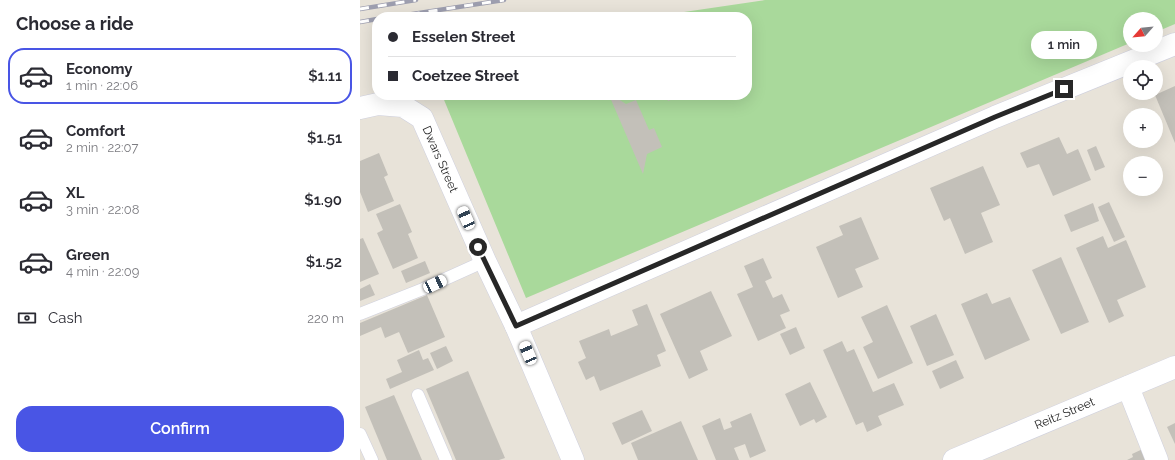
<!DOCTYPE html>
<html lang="en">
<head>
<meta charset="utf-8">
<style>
  body { margin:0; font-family:Raleway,sans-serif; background:#f7f7f7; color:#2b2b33; height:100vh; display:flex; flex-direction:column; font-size:15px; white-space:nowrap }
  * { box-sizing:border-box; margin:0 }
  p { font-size:13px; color:#7c7c81 }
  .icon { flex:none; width:22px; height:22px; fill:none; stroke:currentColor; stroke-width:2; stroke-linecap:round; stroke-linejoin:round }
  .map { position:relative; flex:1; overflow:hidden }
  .sheet { display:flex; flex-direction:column; background:#fff; width:360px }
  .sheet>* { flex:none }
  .hud { position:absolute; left:12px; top:12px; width:380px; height:88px; border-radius:16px; box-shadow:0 4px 16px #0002; display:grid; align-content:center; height:88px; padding:0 16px; background:#fff }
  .needle { width:26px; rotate:243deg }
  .fabs { position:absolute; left:763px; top:12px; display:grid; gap:8px }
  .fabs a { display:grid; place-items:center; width:40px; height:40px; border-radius:50%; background:#fff; box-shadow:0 4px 16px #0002; font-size:20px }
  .end { position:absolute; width:18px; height:18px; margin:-9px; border:5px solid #272727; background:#fff; box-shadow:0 0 0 2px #fff }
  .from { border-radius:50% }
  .bubble { position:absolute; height:28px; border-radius:14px; background:#fff; box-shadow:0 4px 16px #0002; font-size:13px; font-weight:600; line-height:28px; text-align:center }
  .car { position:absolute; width:12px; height:24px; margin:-12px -6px; border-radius:5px; box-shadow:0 0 3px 1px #0007; background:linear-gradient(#fff 24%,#345 0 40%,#fff 0 76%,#345 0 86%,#fff 0) }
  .hud b { display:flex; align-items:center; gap:14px; height:38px; font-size:15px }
  .hud b+b { border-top:1px solid #e1e1e2 }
  .hud i { width:10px; height:10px; background:#2b2b33 }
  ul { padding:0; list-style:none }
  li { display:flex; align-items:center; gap:12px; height:56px; margin:0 8px 6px; padding:0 8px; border:2px solid transparent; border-radius:16px }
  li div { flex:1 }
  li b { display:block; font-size:15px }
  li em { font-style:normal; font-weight:600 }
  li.selected { border-color:#4955e5 }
  li>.icon { width:36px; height:36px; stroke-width:1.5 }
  h2 { padding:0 16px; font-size:18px; line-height:48px }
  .pay { display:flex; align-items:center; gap:10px; height:44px; padding:0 16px; font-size:15px }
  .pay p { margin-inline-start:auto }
  .action { display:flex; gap:8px; margin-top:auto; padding:8px 16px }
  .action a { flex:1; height:46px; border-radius:16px; background:#4955e5; color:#fff; font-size:16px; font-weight:600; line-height:46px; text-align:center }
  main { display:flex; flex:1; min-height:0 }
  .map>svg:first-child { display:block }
  .green { fill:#a9d99b }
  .building { fill:#c3c0b9 }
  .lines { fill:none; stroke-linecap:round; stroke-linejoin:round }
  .service-casing { stroke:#cfd0de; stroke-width:13 }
  .minor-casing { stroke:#cfd0de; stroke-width:23 }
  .service { stroke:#fff; stroke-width:12 }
  .minor { stroke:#fff; stroke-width:22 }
  .rail-casing { stroke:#9d9eaf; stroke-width:4.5 }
  .rail { stroke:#fff; stroke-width:3; stroke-dasharray:9; stroke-linecap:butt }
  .route { stroke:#272727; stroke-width:5 }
  .labels { text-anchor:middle; stroke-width:3; stroke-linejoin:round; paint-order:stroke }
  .street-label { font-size:12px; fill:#272727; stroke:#fff }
</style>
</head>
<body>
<main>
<section class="sheet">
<h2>Choose a ride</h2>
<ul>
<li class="selected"><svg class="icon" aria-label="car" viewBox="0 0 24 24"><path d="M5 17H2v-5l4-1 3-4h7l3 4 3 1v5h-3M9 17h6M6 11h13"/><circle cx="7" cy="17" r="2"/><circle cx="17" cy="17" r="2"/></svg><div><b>Economy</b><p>1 min · 22:06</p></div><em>$1.11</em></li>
<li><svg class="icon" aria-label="car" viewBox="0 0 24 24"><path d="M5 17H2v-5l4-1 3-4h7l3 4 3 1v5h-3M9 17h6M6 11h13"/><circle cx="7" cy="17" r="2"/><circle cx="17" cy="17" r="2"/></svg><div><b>Comfort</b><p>2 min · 22:07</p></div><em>$1.51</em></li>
<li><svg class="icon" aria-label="car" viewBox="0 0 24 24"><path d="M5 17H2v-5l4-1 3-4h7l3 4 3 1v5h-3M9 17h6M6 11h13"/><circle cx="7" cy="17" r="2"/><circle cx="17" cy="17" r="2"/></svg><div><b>XL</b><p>3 min · 22:08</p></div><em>$1.90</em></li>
<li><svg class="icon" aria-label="car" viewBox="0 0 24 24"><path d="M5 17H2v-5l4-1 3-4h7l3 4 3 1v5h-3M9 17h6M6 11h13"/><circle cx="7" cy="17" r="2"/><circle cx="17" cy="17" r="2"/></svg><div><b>Green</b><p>4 min · 22:09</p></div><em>$1.52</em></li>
</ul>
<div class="pay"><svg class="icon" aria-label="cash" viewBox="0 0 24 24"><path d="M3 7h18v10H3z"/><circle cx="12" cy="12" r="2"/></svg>Cash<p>220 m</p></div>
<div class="action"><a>Confirm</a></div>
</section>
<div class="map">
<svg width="815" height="460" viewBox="0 0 815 460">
  <rect width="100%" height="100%" fill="#e8e3d9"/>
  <path class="green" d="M 405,0 L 815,0 L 815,24 L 796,32 L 796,19 L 770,19 L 770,43 L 166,298 L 82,95 L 387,95 L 387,17 L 290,17 Z"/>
  <g class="building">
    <path d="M 815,86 L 815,143 L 795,95 Z"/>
    <path d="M 249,95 L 252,95 L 266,104 L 276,100 L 289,130 L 294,128 L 302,147 L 287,154 L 283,174 Z"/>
    <path d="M 305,95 L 324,95 L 308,101 Z"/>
    <path d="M 699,137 L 707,154 L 718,149 L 731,180 L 693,196 L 679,164 L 667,168 L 660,153 Z"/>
    <path d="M 736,146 L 745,167 L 735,171 L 727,150 Z"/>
    <path d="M 19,153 L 28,175 L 24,177 L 34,201 L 8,212 L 0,192 L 0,161 Z"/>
    <path d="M 623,166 L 640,205 L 621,213 L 633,242 L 605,254 L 590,218 L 584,221 L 570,188 Z"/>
    <path d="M 749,202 L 765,237 L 754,242 L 738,207 Z"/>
    <path d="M 733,203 L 739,221 L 711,232 L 704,215 Z"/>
    <path d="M 40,204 L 52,232 L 48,234 L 58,258 L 33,269 L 17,233 L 23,230 L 16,214 Z"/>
    <path d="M 501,217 L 519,259 L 495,269 L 503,287 L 478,298 L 456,247 L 483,235 L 479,226 Z"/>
    <path d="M 743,236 L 748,248 L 766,240 L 786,287 L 757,300 L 764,316 L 749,323 L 716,248 Z"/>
    <path d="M 3,238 L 19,274 L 0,282 L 0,239 Z"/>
    <path d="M 701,257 L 729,322 L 701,334 L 672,270 Z"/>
    <path d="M 403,258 L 412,278 L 399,284 L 405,281 L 413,298 L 422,294 L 430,311 L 420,315 L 426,328 L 398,341 L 377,294 L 393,287 L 384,266 Z"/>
    <path d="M 65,261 L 70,273 L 46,283 L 41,271 Z"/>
    <path d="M 10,284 L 15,295 L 0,301 L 0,289 Z"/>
    <path d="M 351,291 L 372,336 L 340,351 L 348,370 L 329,379 L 300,314 Z"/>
    <path d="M 627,293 L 632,304 L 650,297 L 670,340 L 625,360 L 601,304 Z"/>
    <path d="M 67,295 L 85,337 L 48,353 L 39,332 L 25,338 L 21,327 L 0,336 L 0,323 Z"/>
    <path d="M 287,304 L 306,351 L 297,355 L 301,366 L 240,391 L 234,376 L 226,380 L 218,362 L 226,358 L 219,341 L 249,329 L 251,336 L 278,325 L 272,310 Z"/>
    <path d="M 527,305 L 553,363 L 518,379 L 503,347 L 513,342 L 501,317 Z"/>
    <path d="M 576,314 L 594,355 L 567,366 L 550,326 Z"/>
    <path d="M 436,327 L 445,348 L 430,355 L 420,334 Z"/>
    <path d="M 482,341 L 487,352 L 494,349 L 513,392 L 534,383 L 544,405 L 518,416 L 522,425 L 507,432 L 503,422 L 496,425 L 463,350 Z"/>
    <path d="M 86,346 L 93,361 L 77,369 L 70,353 Z"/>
    <path d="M 59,350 L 63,360 L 68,358 L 74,370 L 30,389 L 26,379 L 42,372 L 37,360 Z"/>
    <path d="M 596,360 L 604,378 L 580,389 L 572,371 Z"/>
    <path d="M 108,371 L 145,458 L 139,460 L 96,460 L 66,389 Z"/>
    <path d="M 450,382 L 467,417 L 456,423 L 454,419 L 440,426 L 425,394 Z"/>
    <path d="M 34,395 L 62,460 L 27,460 L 5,407 Z"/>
    <path d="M 282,410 L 292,431 L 262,445 L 252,423 Z"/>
    <path d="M 391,413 L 406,451 L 390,458 L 385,444 L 374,448 L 379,460 L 356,460 L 342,426 L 360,418 L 364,430 L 372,427 L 370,422 Z"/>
    <path d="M 321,421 L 338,460 L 278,460 L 271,443 Z"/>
    <path d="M 815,423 L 815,444 L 807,427 Z"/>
    <path d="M 787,447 L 793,460 L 767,460 L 773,457 L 772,454 Z"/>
  </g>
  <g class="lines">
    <g class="service-casing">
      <g id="service">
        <path d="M 0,314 L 63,289 L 125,261"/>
        <path d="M 58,395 L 86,460"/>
        <path d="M 0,434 L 12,460"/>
      </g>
    </g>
    <g class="minor-casing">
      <g id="minor">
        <path id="s1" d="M 0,108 L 18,104 L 43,106 L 62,118 L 125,261 L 156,326 L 213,460"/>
        <path d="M 156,326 L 635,117 L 815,44"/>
        <path d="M 768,387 L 797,460"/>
        <path id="s2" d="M 594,460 L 815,367"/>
      </g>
    </g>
    <use href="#service" class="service"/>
    <use href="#minor" class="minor"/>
    <g class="rail-casing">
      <g id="rail">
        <path d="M 0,9 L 56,0"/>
        <path d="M 33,17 L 144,0"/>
        <path d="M 0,22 L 17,19"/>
      </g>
    </g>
    <use href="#rail" class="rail"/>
  </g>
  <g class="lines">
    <path class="route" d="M 118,247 L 156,326 L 635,117 L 704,89"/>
  </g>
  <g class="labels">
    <g class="street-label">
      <text dy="4" stroke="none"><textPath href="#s1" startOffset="111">Dwars Street</textPath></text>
      <text dy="4" stroke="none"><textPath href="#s2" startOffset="120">Reitz Street</textPath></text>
    </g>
  </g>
</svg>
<div class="fabs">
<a><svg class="needle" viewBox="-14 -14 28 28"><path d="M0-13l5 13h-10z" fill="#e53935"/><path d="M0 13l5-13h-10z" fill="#7c7c81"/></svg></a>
<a><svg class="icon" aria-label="locate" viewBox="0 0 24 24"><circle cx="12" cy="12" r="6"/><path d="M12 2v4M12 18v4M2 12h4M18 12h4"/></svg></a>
<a>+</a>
<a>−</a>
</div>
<i class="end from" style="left:118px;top:247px"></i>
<i class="end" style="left:704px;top:89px"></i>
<div class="bubble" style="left:671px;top:31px;width:66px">1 min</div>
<i class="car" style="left:106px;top:218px;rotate:336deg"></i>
<i class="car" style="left:75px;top:284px;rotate:65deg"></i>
<i class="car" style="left:168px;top:353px;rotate:337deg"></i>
<div class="hud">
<b><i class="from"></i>Esselen Street</b>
<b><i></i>Coetzee Street</b>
</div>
</div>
</main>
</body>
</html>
